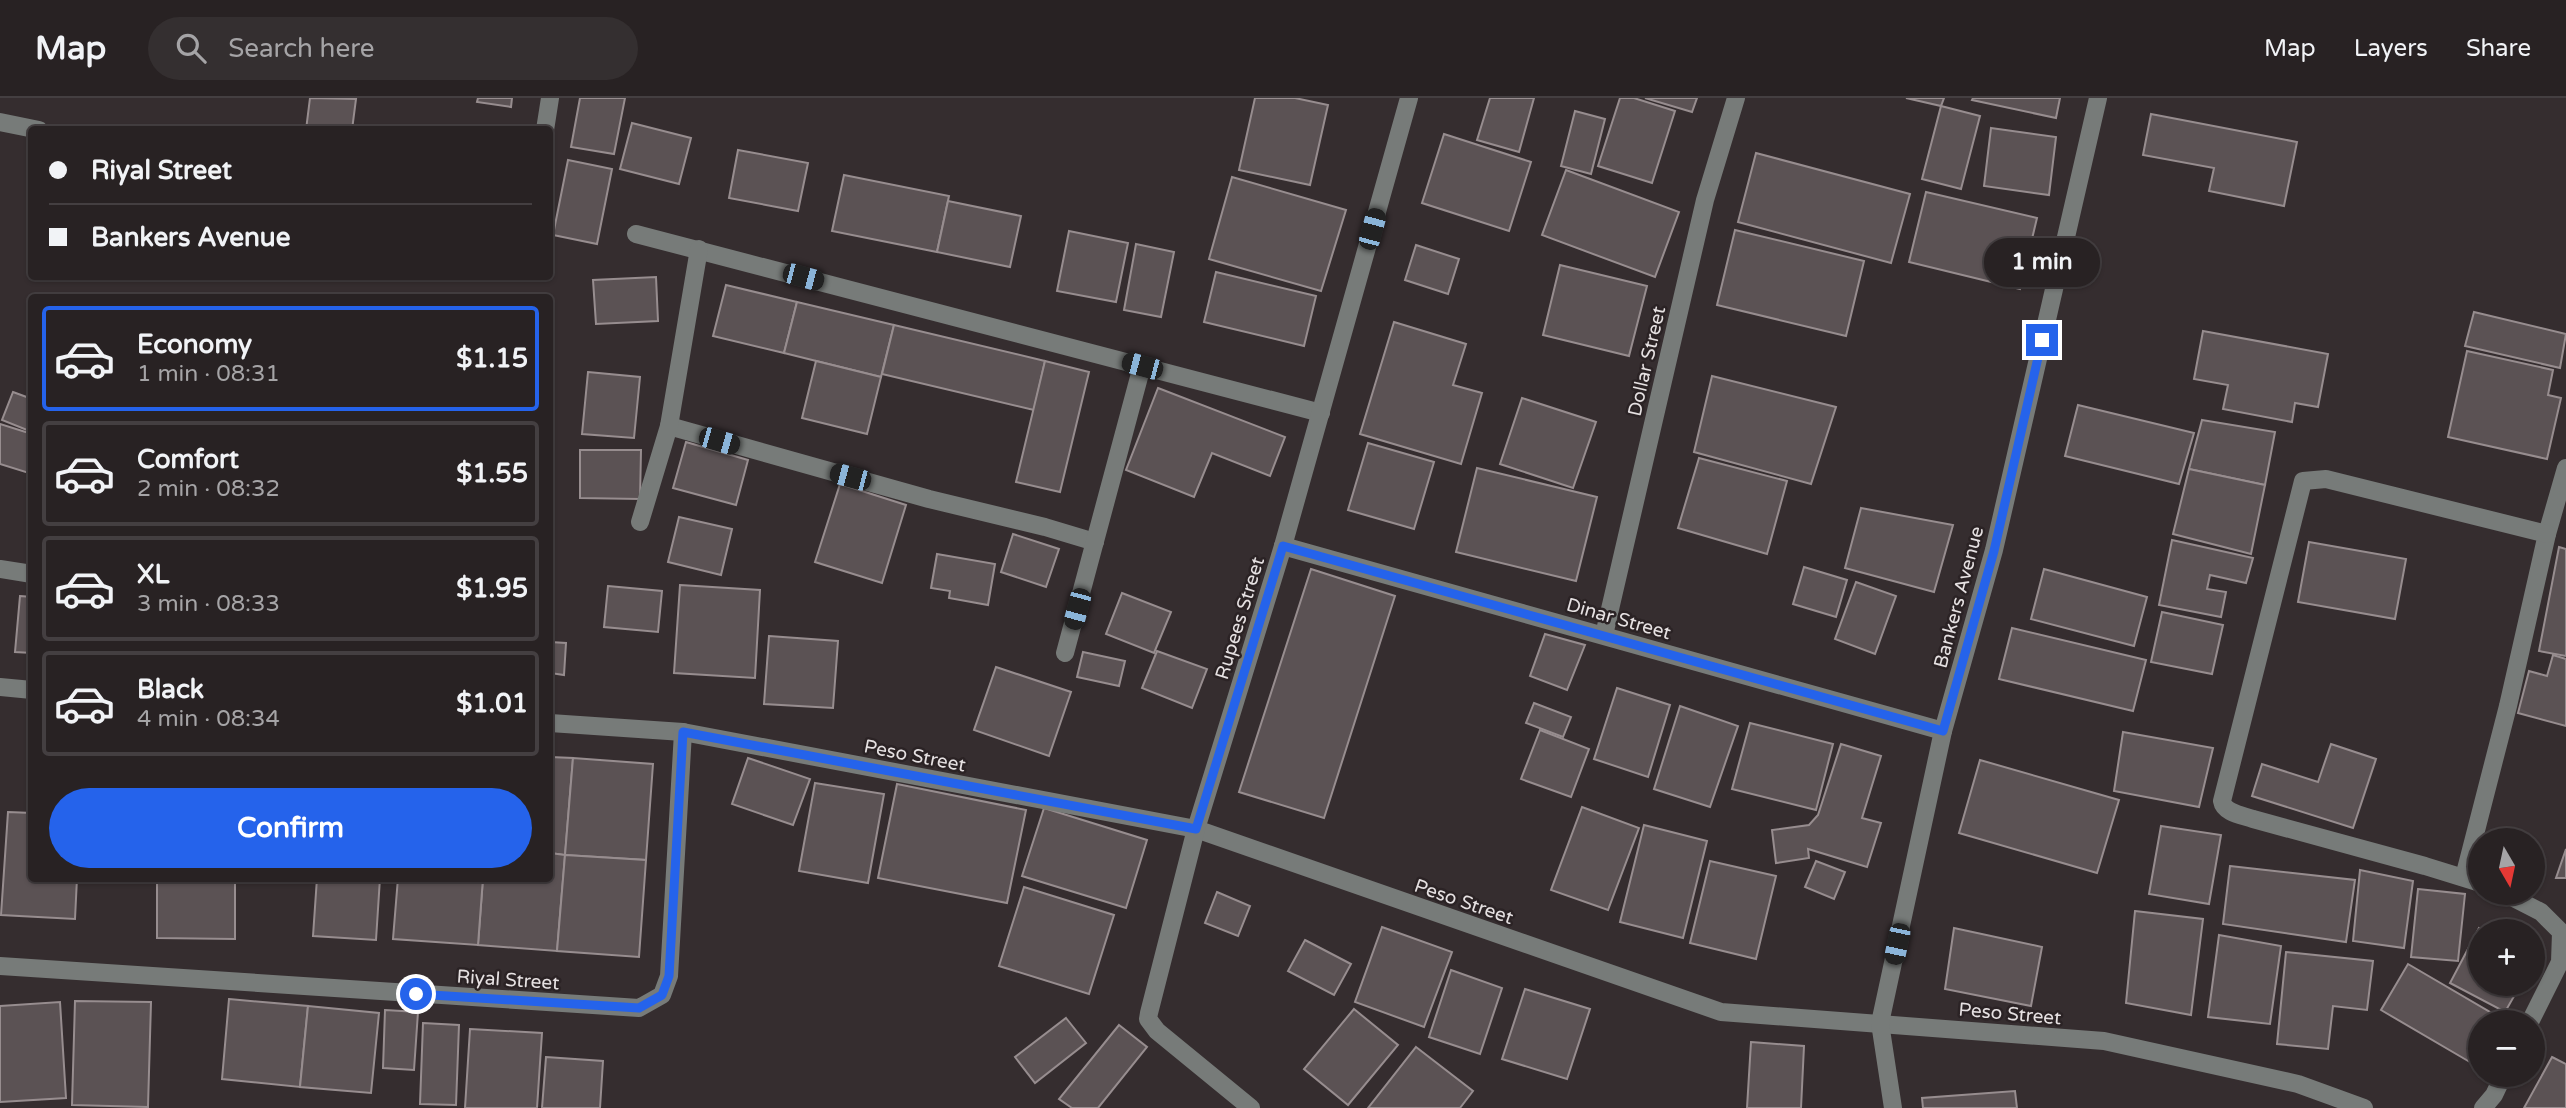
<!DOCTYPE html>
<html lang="en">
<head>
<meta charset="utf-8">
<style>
  body { margin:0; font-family:"Varela Round",sans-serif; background:#342f30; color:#f1f3f6; height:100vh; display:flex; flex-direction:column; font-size:26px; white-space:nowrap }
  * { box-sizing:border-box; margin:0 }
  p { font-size:23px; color:#a5a4a6 }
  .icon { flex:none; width:38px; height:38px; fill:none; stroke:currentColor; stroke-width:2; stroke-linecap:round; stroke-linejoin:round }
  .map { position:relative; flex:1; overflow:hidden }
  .side { position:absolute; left:28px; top:196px; width:525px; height:588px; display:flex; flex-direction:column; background:#282223; border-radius:7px; box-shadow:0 2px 5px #0004,0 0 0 2px #443f41 }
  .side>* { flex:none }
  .top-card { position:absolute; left:28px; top:28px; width:525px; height:154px; border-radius:7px; box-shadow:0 2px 5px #0004,0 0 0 2px #443f41; display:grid; align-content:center; height:154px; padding:0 21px; background:#282223 }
  .needle { width:46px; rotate:171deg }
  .controls { position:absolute; left:2468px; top:730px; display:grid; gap:14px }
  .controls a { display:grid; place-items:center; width:77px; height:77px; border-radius:50%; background:#282223; box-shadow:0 2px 5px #0004,0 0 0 2px #443f41; font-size:35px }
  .end { position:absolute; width:32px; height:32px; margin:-16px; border:9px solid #2563eb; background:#fff; box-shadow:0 0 0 4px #fff }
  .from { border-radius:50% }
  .bubble { position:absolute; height:49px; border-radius:24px; background:#282223; box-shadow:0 2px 5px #0004,0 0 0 2px #443f41; font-size:23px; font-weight:700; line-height:49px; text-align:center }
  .car { position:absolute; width:21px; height:42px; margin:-21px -10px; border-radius:9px; box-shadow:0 0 5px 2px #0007; background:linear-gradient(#222 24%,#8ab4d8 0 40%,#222 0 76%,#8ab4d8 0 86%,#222 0) }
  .top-card b { display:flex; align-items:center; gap:24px; height:66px; font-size:26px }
  .top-card b+b { border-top:2px solid #443f41 }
  .top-card i { width:18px; height:18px; background:#f1f3f6 }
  ul { padding:12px 0 0; list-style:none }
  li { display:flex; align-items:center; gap:21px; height:105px; margin:0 14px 10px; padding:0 7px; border:4px solid #443f41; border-radius:7px }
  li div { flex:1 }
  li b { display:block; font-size:26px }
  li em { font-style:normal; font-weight:700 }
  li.current { border-color:#2563eb }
  li>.icon { width:63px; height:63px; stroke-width:1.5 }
  .cta { display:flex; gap:14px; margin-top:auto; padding:14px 21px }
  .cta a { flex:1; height:80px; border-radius:42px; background:#2563eb; color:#fff; font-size:28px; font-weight:700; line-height:80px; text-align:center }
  header { display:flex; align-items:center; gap:42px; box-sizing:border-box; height:98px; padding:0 35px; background:#282223; border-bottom:2px solid #443f41 }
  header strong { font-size:33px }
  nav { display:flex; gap:38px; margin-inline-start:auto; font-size:24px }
  .search { width:490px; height:63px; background:#342f30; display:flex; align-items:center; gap:18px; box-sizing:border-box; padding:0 24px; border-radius:38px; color:#a5a4a6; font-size:26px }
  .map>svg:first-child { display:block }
  .building { fill:#5b5254; stroke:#978d8f; stroke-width:2 }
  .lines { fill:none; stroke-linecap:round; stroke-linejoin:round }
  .minor { stroke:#777b79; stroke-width:18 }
  .route { stroke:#2563eb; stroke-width:9 }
  .labels { text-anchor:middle; stroke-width:5; stroke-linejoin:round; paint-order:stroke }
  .street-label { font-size:19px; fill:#e6e1e2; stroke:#2b2325 }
</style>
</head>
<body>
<header>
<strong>Map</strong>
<div class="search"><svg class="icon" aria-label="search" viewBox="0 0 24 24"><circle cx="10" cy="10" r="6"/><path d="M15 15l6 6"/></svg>Search here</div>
<nav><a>Map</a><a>Layers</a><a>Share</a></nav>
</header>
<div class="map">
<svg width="2566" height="1010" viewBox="0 0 2566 1010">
  <rect width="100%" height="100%" fill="#352d2f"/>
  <g class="building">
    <path d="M 310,0 L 356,1 L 352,32 L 306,32 Z"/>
    <path d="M 478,0 L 512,0 L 511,9 L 477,4 Z"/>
    <path d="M 580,0 L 625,0 L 614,56 L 571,49 Z"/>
    <path d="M 1255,0 L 1295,0 L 1328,7 L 1310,87 L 1239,72 Z"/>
    <path d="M 1490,0 L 1534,0 L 1519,54 L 1477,42 Z"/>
    <path d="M 1620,0 L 1634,0 L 1675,13 L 1652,85 L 1598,68 Z"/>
    <path d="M 1645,0 L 1697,0 L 1692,14 Z"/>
    <path d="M 1906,0 L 1944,0 L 1941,8 Z"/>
    <path d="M 1973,0 L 2060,0 L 2056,20 L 1972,2 Z"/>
    <path d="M 1941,8 L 1980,18 L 1961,91 L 1922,81 Z"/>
    <path d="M 1575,13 L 1605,21 L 1591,76 L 1561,68 Z"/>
    <path d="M 2151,16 L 2297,44 L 2284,108 L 2209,93 L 2214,70 L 2143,57 Z"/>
    <path d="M 632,25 L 691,40 L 679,86 L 620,71 Z"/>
    <path d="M 1991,30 L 2056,39 L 2049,97 L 1984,88 Z"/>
    <path d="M 1444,36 L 1531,64 L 1509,133 L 1422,105 Z"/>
    <path d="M 738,52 L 808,65 L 798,113 L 729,100 Z"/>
    <path d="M 1756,55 L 1910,96 L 1891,165 L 1738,124 Z"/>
    <path d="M 568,62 L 612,71 L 597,146 L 553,137 Z"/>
    <path d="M 1566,72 L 1679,114 L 1655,179 L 1542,137 Z"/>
    <path d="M 844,77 L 949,98 L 937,154 L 832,133 Z"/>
    <path d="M 1232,79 L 1346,112 L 1321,193 L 1209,161 Z"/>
    <path d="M 1926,94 L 2037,120 L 2020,191 L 1909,164 Z"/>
    <path d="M 948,103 L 1021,118 L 1010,169 L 937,154 Z"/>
    <path d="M 1735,132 L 1864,163 L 1846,238 L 1717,207 Z"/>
    <path d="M 1069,133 L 1128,145 L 1116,204 L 1057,193 Z"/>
    <path d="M 1136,146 L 1174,154 L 1161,219 L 1124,212 Z"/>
    <path d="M 1416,147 L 1459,161 L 1448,196 L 1405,182 Z"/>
    <path d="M 1560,167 L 1647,188 L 1629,258 L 1543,237 Z"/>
    <path d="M 1216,174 L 1316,198 L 1304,248 L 1204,224 Z"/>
    <path d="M 656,179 L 658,223 L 596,226 L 593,182 Z"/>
    <path d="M 726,187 L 797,204 L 784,255 L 713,238 Z"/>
    <path d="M 797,204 L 894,227 L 881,279 L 784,255 Z"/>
    <path d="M 2474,214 L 2566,236 L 2560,270 L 2465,248 Z"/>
    <path d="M 1394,224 L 1466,246 L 1453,287 L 1482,295 L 1461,366 L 1360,336 Z"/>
    <path d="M 894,227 L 1045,263 L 1034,312 L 882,276 Z"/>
    <path d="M 2203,233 L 2328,256 L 2318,309 L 2295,305 L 2292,324 L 2223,311 L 2228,287 L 2194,281 Z"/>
    <path d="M 2467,253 L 2553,272 L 2548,297 L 2561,300 L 2547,361 L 2448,339 Z"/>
    <path d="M 816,263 L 881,279 L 867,336 L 802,320 Z"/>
    <path d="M 1045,263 L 1089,274 L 1060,394 L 1016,384 Z"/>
    <path d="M 588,274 L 640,279 L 634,340 L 582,336 Z"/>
    <path d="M 1712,278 L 1836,309 L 1811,386 L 1694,354 Z"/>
    <path d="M 1158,290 L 1285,339 L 1270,378 L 1212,355 L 1194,399 L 1126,372 Z"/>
    <path d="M 13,294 L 32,301 L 32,334 L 2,322 Z"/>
    <path d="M 1522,300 L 1596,324 L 1573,390 L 1500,366 Z"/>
    <path d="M 2078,307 L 2194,335 L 2179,386 L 2065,358 Z"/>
    <path d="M 2202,322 L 2275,334 L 2265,387 L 2189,371 Z"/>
    <path d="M 0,326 L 32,336 L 32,376 L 0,366 Z"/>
    <path d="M 686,344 L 748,362 L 736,407 L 673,390 Z"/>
    <path d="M 1368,345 L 1434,364 L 1414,431 L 1348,412 Z"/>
    <path d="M 580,352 L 641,352 L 640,401 L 580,400 Z"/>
    <path d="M 1699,360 L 1787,383 L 1767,456 L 1678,430 Z"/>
    <path d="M 1477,370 L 1597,399 L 1576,483 L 1456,454 Z"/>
    <path d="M 2189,371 L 2265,387 L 2251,456 L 2173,436 Z"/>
    <path d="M 840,386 L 906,407 L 882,485 L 815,464 Z"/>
    <path d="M 1861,410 L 1953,427 L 1934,494 L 1845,470 Z"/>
    <path d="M 679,419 L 732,431 L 721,477 L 668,464 Z"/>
    <path d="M 1013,436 L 1059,451 L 1046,489 L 1001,474 Z"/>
    <path d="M 2172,442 L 2253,460 L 2246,485 L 2210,477 L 2207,491 L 2226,494 L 2221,519 L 2159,507 Z"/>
    <path d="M 2309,444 L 2406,461 L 2395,521 L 2298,504 Z"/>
    <path d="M 2559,449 L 2566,451 L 2566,558 L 2539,553 Z"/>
    <path d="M 937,456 L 995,466 L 988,507 L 949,500 L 950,493 L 931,490 Z"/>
    <path d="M 1804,469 L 1847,482 L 1836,519 L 1793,506 Z"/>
    <path d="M 1311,471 L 1395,498 L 1324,720 L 1239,694 Z"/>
    <path d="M 2044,471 L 2147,499 L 2134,548 L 2031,521 Z"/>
    <path d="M 1856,484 L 1896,498 L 1875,556 L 1835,541 Z"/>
    <path d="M 680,487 L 760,492 L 755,580 L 674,575 Z"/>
    <path d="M 608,488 L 662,493 L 658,534 L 604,529 Z"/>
    <path d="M 1122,495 L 1171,514 L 1154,555 L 1106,536 Z"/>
    <path d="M 20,498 L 32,499 L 32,555 L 15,554 Z"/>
    <path d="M 2162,514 L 2223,527 L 2212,576 L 2151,564 Z"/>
    <path d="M 2012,530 L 2146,562 L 2133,613 L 1999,581 Z"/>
    <path d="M 1545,536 L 1585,547 L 1567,592 L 1530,578 Z"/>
    <path d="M 769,538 L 838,543 L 833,610 L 764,606 Z"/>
    <path d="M 550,544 L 566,545 L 564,577 L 550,575 Z"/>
    <path d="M 1157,553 L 1207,571 L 1192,610 L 1142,590 Z"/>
    <path d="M 1083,554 L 1125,563 L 1119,588 L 1077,579 Z"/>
    <path d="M 2553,557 L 2566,561 L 2566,628 L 2518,615 L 2529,573 L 2547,578 Z"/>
    <path d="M 996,569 L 1071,594 L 1049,658 L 974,632 Z"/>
    <path d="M 1617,590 L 1670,607 L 1648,679 L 1594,661 Z"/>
    <path d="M 1534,605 L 1571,619 L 1563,639 L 1526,625 Z"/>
    <path d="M 1680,608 L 1738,628 L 1710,709 L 1654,691 Z"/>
    <path d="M 1750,625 L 1833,646 L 1816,712 L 1732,691 Z"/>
    <path d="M 1540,632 L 1589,651 L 1571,699 L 1521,681 Z"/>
    <path d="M 2123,634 L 2213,650 L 2199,709 L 2114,693 Z"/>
    <path d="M 1841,646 L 1881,658 L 1862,720 L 1881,725 L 1867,769 L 1808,751 L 1809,760 L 1776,765 L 1772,732 L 1809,727 L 1818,717 Z"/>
    <path d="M 2331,646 L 2376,661 L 2353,730 L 2252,698 L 2262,666 L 2318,684 Z"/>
    <path d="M 550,659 L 573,660 L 565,757 L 550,755 Z"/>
    <path d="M 573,660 L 653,666 L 646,762 L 565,757 Z"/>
    <path d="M 748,660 L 810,681 L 793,727 L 732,706 Z"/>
    <path d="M 1980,662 L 2119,702 L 2097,775 L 1959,735 Z"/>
    <path d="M 815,685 L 884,696 L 868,785 L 799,773 Z"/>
    <path d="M 897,686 L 1026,712 L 1007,805 L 878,780 Z"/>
    <path d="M 1582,709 L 1639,730 L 1608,812 L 1551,792 Z"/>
    <path d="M 1044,710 L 1147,742 L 1126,810 L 1022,778 Z"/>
    <path d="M 8,714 L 32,715 L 32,780 L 77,780 L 75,821 L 1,817 Z"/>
    <path d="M 1644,727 L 1707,743 L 1683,840 L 1620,824 Z"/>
    <path d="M 2161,728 L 2221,737 L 2209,806 L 2149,796 Z"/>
    <path d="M 2566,751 L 2566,780 L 2556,780 Z"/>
    <path d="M 550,755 L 565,757 L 557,853 L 478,847 L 483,780 L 550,780 Z"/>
    <path d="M 565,757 L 646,762 L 639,859 L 557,853 Z"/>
    <path d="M 1710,763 L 1776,778 L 1756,861 L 1690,845 Z"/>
    <path d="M 1816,763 L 1845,774 L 1834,801 L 1805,789 Z"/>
    <path d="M 2230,768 L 2355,782 L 2346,844 L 2223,826 Z"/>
    <path d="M 2360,772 L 2413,783 L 2404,850 L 2353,843 Z"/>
    <path d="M 157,780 L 235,780 L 235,841 L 157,840 Z"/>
    <path d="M 317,780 L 380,780 L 376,842 L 313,838 Z"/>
    <path d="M 398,780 L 483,780 L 478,847 L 393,841 Z"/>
    <path d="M 1024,789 L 1114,817 L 1089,896 L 999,868 Z"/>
    <path d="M 2418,791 L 2465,796 L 2458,863 L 2411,859 Z"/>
    <path d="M 1217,794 L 1250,808 L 1238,838 L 1205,825 Z"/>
    <path d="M 2135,813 L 2203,821 L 2191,917 L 2126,905 Z"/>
    <path d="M 1382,829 L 1452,854 L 1424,929 L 1355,904 Z"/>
    <path d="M 1954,830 L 2042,849 L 2031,908 L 1945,891 Z"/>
    <path d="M 2479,830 L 2486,833 L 2480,833 L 2480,886 L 2521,886 L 2505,914 L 2450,885 Z"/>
    <path d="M 2219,837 L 2281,848 L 2270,926 L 2208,919 Z"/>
    <path d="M 1305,842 L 1351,866 L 1334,897 L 1288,873 Z"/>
    <path d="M 2286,854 L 2373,863 L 2367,912 L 2333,908 L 2328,951 L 2277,946 Z"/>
    <path d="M 2408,866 L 2502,921 L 2500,924 L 2480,924 L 2480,959 L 2475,967 L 2381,912 Z"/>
    <path d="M 1451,872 L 1502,890 L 1480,956 L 1429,939 Z"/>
    <path d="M 1525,891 L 1590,911 L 1567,981 L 1502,961 Z"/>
    <path d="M 229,901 L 308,908 L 300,989 L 222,981 Z"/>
    <path d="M 75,903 L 151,904 L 148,1009 L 72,1007 Z"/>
    <path d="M 60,904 L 66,1000 L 0,1004 L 0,908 Z"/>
    <path d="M 308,908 L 379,915 L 371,995 L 300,989 Z"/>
    <path d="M 1354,911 L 1398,947 L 1348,1007 L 1304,971 Z"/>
    <path d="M 385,912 L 418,914 L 414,972 L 383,970 Z"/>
    <path d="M 1066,920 L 1086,945 L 1035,985 L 1015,959 Z"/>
    <path d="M 423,925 L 459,927 L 456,1007 L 420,1006 Z"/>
    <path d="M 1119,927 L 1147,949 L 1098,1010 L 1072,1010 L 1059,1001 Z"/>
    <path d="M 470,931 L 542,935 L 537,1010 L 465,1010 Z"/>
    <path d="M 1751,944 L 1804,948 L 1801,1010 L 1747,1010 Z"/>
    <path d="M 1416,949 L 1473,993 L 1460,1010 L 1368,1010 Z"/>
    <path d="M 546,959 L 603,963 L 600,1010 L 542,1010 Z"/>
    <path d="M 2552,959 L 2566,966 L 2566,1010 L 2524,1010 Z"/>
    <path d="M 2015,993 L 2017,1010 L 1923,1010 L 1922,1000 Z"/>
  </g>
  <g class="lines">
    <g class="minor">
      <path d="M 0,24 L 39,32"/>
      <path d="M 545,32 L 550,0"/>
      <path d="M 636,136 L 1321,315"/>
      <path d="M 669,328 L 929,401 L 1045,429 L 1095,444"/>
      <path d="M 640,424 L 669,328 L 699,151"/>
      <path d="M 1283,448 L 1943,633"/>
      <path d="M 0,471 L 32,476"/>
      <path d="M 1604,537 L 1705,102 L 1736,0"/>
      <path d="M 1065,555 L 1142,268"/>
      <path d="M 0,589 L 32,592"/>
      <path d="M 550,625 L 683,634 L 1196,731 L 1721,914 L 2104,943 L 2298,986 L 2364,1010"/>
      <path d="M 2464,779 L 2508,608 L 2547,436 L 2566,370"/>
      <path d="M 2480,785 L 2425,768 L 2253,721 C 2242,717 2224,715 2222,703 L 2303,383 L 2326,381 L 2547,436"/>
      <path d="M 2502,794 L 2541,814 L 2561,834 L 2560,864 L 2530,924"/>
      <path d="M 0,868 L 639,910 L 662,897 L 669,878 L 683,634"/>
      <path d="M 1251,1010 L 1157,933 L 1148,921 L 1149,915 L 1196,731 L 1283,448 L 1409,0"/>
      <path d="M 1893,1010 L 1880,925 L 1943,633 L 1994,452 L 2098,0"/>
      <path d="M 2483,1010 L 2494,997 L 2504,976"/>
    </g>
  </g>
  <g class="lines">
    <path class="route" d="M 416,896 L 639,910 L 662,897 L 669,878 L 683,634 L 1196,731 L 1283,448 L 1943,633 L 1994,453 L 2042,242"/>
  </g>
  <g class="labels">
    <g class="street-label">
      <text transform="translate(1646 263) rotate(-77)" y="7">Dollar Street</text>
      <text transform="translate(1958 499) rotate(-75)" y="7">Bankers Avenue</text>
      <text transform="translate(1239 520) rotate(-73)" y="7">Rupees Street</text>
      <text transform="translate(1619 520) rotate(16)" y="7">Dinar Street</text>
      <text transform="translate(915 657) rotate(11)" y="7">Peso Street</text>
      <text transform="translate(1464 803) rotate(19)" y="7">Peso Street</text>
      <text transform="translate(508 881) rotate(4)" y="7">Riyal Street</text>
      <text transform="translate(2010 915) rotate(5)" y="7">Peso Street</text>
    </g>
  </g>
</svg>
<div class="controls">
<a><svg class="needle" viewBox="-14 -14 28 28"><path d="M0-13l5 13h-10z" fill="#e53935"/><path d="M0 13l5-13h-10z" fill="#a5a4a6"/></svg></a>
<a>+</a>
<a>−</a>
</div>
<i class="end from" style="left:416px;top:896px"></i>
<i class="end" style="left:2042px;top:242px"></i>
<div class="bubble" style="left:1984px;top:140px;width:116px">1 min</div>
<i class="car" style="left:1372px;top:131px;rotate:15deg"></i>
<i class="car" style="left:803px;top:179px;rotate:105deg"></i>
<i class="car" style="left:1142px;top:268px;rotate:285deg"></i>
<i class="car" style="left:719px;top:343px;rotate:106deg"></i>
<i class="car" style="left:850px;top:379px;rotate:285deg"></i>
<i class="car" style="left:1077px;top:511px;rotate:195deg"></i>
<i class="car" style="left:1897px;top:846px;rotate:192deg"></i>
<div class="top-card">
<b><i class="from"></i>Riyal Street</b>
<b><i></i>Bankers Avenue</b>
</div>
<section class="side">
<ul>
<li class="current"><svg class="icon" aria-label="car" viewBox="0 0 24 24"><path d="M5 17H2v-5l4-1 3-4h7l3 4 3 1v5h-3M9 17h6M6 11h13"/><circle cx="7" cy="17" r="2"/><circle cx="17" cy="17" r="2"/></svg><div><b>Economy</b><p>1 min · 08:31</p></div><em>$1.15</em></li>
<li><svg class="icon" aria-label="car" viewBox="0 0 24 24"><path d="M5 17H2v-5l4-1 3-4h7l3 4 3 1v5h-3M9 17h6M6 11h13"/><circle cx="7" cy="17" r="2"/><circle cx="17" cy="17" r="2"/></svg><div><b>Comfort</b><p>2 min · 08:32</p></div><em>$1.55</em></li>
<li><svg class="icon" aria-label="car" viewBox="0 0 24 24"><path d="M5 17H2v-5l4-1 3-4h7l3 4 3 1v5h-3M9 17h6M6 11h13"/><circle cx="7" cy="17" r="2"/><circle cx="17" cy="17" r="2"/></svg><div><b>XL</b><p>3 min · 08:33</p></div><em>$1.95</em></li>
<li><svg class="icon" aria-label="car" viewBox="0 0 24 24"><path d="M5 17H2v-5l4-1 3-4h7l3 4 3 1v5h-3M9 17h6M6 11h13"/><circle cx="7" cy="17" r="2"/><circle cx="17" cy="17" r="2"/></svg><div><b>Black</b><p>4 min · 08:34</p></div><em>$1.01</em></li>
</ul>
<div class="cta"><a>Confirm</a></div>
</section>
</div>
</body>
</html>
